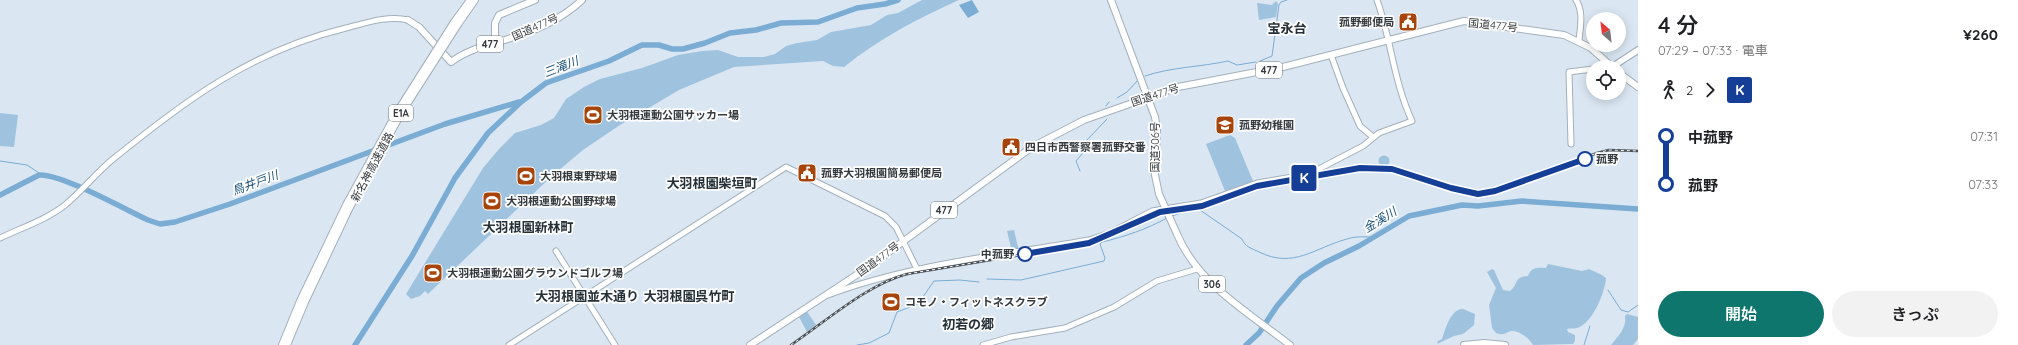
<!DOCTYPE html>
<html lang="ja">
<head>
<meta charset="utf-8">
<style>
  :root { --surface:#fff; --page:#f2f2f2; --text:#202124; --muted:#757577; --accent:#0f766e }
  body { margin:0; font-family:Quicksand,"Noto Sans JP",sans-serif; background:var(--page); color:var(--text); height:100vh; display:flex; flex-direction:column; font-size:15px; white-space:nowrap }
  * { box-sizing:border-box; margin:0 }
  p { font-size:13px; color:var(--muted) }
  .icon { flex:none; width:22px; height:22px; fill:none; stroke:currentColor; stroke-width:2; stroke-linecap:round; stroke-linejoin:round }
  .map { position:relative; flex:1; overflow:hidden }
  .sheet { display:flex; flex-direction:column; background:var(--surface); width:380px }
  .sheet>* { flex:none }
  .badge { padding:0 8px; border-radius:3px; font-size:14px; line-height:26px }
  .needle { width:26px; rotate:332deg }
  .controls { position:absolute; left:1586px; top:12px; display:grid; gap:8px }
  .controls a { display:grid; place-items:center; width:40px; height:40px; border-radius:50%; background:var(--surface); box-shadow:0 2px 10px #0003; font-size:20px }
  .map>.badge { position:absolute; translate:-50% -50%; box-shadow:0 0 0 2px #fff }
  .legs { display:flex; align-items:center; gap:6px; height:44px; padding:0 20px; font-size:13px }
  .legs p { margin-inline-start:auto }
  .overview { display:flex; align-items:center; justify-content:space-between; height:68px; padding:0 20px }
  h1 { font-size:22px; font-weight:600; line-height:30px }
  .cta { display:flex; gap:8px; margin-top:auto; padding:8px 20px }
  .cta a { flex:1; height:46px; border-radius:24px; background:var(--accent); color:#fff; font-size:16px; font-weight:600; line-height:46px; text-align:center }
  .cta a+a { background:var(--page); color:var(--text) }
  ul { padding:0 20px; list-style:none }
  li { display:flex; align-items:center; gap:14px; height:48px; font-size:15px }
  li i { display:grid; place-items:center; width:6px; height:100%; margin:0 5px; background:currentColor }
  li i::after { content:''; width:10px; height:10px; margin:-5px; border:3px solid; border-radius:50%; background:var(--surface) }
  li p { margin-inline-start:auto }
  li:first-child i { background:linear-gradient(#0000 50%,currentColor 0) }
  li:last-child i { background:linear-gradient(currentColor 50%,#0000 0) }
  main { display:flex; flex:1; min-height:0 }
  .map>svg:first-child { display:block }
  .green { fill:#9fc2df }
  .water { fill:#7aacd4 }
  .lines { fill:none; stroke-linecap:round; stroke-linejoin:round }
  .stream { stroke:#7aacd4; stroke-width:1 }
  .river { stroke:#7aacd4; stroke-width:5.5 }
  .secondary-casing { stroke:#a3b0bb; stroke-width:7 }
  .primary-casing { stroke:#a3b0bb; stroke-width:8 }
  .highway-casing { stroke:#a3b0bb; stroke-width:8 }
  .secondary { stroke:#fff; stroke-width:5 }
  .primary { stroke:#fff; stroke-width:5.5 }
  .highway { stroke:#fff; stroke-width:6 }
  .rail-casing { stroke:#494f54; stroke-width:2.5 }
  .rail { stroke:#fff; stroke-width:1; stroke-dasharray:3; stroke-linecap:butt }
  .highway-bridge-casing { stroke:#a3b0bb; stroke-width:8; stroke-linecap:butt }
  .highway-bridge { stroke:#fff; stroke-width:6 }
  .line-1-casing { stroke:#fff; stroke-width:9 }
  .line-1 { stroke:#153f97; stroke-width:6 }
  .stop-1-dot { fill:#fff; stroke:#153f97; stroke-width:2 }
  .labels { text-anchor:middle; stroke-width:3.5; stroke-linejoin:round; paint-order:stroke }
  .shield { fill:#fff; stroke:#727578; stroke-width:1 }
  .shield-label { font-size:10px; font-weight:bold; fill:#353a3e }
  .poi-label { font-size:11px; font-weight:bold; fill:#353a3e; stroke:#fff; text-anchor:start }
  .street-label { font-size:11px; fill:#353a3e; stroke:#fff }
  .stop-label { font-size:11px; font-weight:bold; fill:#353a3e; stroke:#fff; text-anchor:start }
  .water-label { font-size:12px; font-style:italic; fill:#185078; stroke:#fff }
  .quarter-label { font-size:13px; font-weight:bold; fill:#242f37; stroke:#fff }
</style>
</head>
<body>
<main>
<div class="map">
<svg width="1638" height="345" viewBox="0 0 1638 345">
  <rect width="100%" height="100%" fill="#dae7f3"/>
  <g class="green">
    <path d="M 922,0 L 959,0 C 918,18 879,39 844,67 L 833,66 L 823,61 L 734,67 L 679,90 L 620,125 L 583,150 L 552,176 L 428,294 L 425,291 L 420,296 L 411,299 L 406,294 L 483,168 L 499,149 L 515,133 L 541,125 L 554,118 L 566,99 L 584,87 L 600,79 L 642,68 L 678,55 L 702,51 L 718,50 L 738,57 L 764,57 L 775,54 L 786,46 L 797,43 L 817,40 L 831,32 L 871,25 L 887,15 L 898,13 Z"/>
    <polygon points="1276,1 1278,4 1276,17 1259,20 1257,3 1272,5"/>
    <polygon points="0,113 18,115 14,147 0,146"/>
    <polygon points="1230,135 1235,138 1253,181 1225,191 1206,144"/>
    <circle cx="1384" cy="161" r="5.5"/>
    <polygon points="1014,230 1019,251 1012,252 1007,231"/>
    <path d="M 1548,264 L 1582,271 L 1589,269 L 1602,275 L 1606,278 C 1605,293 1592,324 1577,328 C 1574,329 1570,328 1567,329 L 1568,332 L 1575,335 L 1575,341 L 1573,344 L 1533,345 C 1530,339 1519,330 1511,331 C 1505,333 1503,336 1496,333 L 1492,328 L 1489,305 L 1496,288 L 1487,272 L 1492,269 L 1494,270 L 1503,290 L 1510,291 C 1519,284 1513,277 1528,276 C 1532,266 1538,268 1546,268 Z"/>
    <path d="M 1463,309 L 1475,314 L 1474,325 L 1463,334 L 1454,336 L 1437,344 L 1438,341 L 1442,339 C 1445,330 1451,308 1463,309 Z"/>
    <polygon points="806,310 816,325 807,332 798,315"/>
    <path d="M 1627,314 L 1638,317 L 1638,339 L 1633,345 L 1611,345 C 1618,336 1627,328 1625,316 Z"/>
  </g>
  <polygon class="water" points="972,0 979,12 968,18 959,5"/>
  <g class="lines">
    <g class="stream">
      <polyline points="1260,61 1272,56 1279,5 1281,2 1287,0"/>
      <path d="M 1145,76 C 1171,67 1201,67 1228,61 L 1237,65 L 1256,62"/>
      <polyline points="1117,98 1127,92 1138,80"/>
      <polyline points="1106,106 1109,102"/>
      <polyline points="0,161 27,165 42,175"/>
      <polyline points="1080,171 1076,161 1082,154 1086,141 1107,119"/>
      <path d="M 1172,216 L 1190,210 L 1200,210 L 1242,239 C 1245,247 1251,248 1259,252 C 1294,269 1314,248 1347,239 C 1355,236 1364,237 1372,237"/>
      <path d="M 987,279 L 1021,280 L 1104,261 L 1105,258 L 1100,244 L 1102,242 C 1124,237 1147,229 1167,218"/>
      <polyline points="1608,290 1621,310 1628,312 1638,305"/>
      <polyline points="857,345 869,343 889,333 897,312 918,304 934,281 960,280 979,282"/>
      <polyline points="1584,345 1590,326"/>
    </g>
    <g class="river">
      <path d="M 0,195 L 39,175 C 60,173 126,210 148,220 L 160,224 L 175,222 L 230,204 L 445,124 L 519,102"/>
      <polyline points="355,345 412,256 455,178 488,133 521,102 546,83 609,61 642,45 659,45 672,49 683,49 705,43 730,33 756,30 781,23 818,22 857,8 885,4 898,0"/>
      <polyline points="1246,345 1259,333 1277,306 1301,278 1324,263 1359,246 1409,216 1462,205 1478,206 1522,201 1638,209"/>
    </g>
    <defs>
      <g id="secondary">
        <path d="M 1576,0 C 1584,12 1580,28 1579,41"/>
        <polyline points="1331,55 1343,88 1360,126 1373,137"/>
        <polyline points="1571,144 1569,72 1593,69"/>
        <path d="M 0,238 C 21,228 46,220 65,205 C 82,191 96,173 113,159 C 188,99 251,51 346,28 C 366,23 388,15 408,20"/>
        <polyline points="556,251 615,345"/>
        <path d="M 828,295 C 911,264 1002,255 1089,240 L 1110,233 L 1152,211 L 1201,203 L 1257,183 L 1304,175 L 1315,171 L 1363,146 L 1379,133 L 1412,121 C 1394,83 1391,39 1377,0"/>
        <polyline points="509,345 786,167 885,216 896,227 917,269"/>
        <polyline points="983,345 1011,337 1065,328 1114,307 1157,281 1197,269"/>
      </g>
      <polyline id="primary" points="1612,67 1638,50"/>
      <g id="highway">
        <polyline points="1111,0 1155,117 1157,130 1155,175"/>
        <path d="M 408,20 L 419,27 L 451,62 C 469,49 488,45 508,39 C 535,31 562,19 582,0"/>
        <polyline points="454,22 470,0"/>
        <polyline points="459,23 475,0"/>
        <polyline points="495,42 495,23 499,15 535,0"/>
        <polyline points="1619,73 1638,87"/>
        <path d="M 1177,234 C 1197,283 1249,313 1290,345"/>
        <polyline points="282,345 300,301 346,205"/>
        <polyline points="287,345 305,302 350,207"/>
        <polyline points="750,345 867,268 1032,147 1084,120 1178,87 1283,67 1464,21 1564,35 1591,48 1612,67"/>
        <polyline points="1464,345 1484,343 1505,345"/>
      </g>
    </defs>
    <use href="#secondary" class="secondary-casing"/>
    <use href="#primary" class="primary-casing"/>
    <use href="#highway" class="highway-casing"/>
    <use href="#secondary" class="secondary"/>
    <use href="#primary" class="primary"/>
    <use href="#highway" class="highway"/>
    <defs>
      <path id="rail" d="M 791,345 C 825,322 868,284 907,274 L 1081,245 L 1105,237 L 1160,212 L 1202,206 L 1262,185 L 1372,167 L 1392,169 L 1451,188 L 1478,193 L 1495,191 L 1510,186 L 1597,153 L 1609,150 L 1638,151"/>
    </defs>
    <use href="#rail" class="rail-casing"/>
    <use href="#rail" class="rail"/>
    <defs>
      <g id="highway-bridge">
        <polyline points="1155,175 1159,194 1177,234"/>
        <polyline points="346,205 397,112 454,22"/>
        <polyline points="350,207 402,112 459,23"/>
      </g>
    </defs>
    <use href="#highway-bridge" class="highway-bridge-casing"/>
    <use href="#highway-bridge" class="highway-bridge"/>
  </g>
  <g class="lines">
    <defs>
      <polyline id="line-1" points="1025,254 1089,243 1160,212 1202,206 1257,186 1360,168 1392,169 1451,188 1478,194 1495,191 1585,159"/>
    </defs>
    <use href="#line-1" class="line-1-casing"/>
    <use href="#line-1" class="line-1"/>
  </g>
  <defs>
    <symbol id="civic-square" viewBox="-11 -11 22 22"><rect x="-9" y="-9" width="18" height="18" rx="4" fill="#a7440a" stroke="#fff"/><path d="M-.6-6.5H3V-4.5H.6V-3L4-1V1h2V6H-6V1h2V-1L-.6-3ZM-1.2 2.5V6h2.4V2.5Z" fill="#fff"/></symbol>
    <symbol id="stadium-square" viewBox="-11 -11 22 22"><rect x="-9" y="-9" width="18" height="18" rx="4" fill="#a7440a" stroke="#fff"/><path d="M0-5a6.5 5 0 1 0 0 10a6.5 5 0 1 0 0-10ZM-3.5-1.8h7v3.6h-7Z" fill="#fff"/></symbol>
    <symbol id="school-square" viewBox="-11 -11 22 22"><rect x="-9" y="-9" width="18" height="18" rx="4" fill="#a7440a" stroke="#fff"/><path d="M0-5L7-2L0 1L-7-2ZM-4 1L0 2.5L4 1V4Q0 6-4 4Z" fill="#fff"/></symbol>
  </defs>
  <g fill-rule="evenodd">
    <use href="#civic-square" x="1397" y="11" width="22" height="22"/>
    <use href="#stadium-square" x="582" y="104" width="22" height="22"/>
    <use href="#school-square" x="1214" y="114" width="22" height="22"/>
    <use href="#civic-square" x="1000" y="136" width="22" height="22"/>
    <use href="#civic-square" x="796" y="162" width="22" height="22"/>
    <use href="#stadium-square" x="515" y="165" width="22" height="22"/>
    <use href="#stadium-square" x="481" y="190" width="22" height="22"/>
    <use href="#stadium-square" x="422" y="262" width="22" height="22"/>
    <use href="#stadium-square" x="880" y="291" width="22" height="22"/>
  </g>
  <g class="stop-1-dot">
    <circle cx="1585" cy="159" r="7"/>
    <circle cx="1025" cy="254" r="7"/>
  </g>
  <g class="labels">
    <g class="shield">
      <rect x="477" y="36" width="26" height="16" rx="3"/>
      <rect x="1256" y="62" width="26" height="16" rx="3"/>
      <rect x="389" y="105" width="24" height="16" rx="3"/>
      <rect x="931" y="202" width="26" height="16" rx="3"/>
      <rect x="1199" y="276" width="26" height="16" rx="3"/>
    </g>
    <g class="shield-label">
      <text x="490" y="48">477</text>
      <text x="1269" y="74">477</text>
      <text x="401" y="117">E1A</text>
      <text x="944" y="214">477</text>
      <text x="1212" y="288">306</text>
    </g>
    <g class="poi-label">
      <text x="1394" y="26" text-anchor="end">菰野郵便局</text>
      <text x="607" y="119">大羽根運動公園サッカー場</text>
      <text x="1239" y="129">菰野幼稚園</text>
      <text x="1025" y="151">四日市西警察署菰野交番</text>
      <text x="821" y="177">菰野大羽根園簡易郵便局</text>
      <text x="540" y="180">大羽根東野球場</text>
      <text x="506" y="205">大羽根運動公園野球場</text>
      <text x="447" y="277">大羽根運動公園グラウンドゴルフ場</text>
      <text x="905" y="306">コモノ・フィットネスクラブ</text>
    </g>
    <g class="street-label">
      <text transform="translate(1493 25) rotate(6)" y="4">国道477号</text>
      <text transform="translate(535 27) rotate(-24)" y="4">国道477号</text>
      <text transform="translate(1155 95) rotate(-18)" y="4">国道477号</text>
      <text transform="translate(1155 147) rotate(-90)" y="4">国道306号</text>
      <text transform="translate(372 167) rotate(-62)" y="4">新名神高速道路</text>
      <text transform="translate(878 259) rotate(-36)" y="4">国道477号</text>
    </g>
    <g class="stop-label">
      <text x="1596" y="163">菰野</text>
      <text x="1014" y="258" text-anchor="end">中菰野</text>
    </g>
    <g class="water-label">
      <text transform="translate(561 67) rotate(-21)" y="4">三滝川</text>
      <text transform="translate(255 183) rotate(-21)" y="4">鳥井戸川</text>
      <text transform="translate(1380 220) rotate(-32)" y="4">金溪川</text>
    </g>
    <g class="quarter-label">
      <text x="1287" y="33">宝永台</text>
      <text x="712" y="188">大羽根園柴垣町</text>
      <text x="528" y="232">大羽根園新林町</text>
      <text x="587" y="301">大羽根園並木通り</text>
      <text x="689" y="301">大羽根園呉竹町</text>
      <text x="968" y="329">初若の郷</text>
    </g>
  </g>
</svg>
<div class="controls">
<a><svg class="needle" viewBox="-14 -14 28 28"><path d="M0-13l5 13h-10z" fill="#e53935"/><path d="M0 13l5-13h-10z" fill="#757577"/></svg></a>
<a><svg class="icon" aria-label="locate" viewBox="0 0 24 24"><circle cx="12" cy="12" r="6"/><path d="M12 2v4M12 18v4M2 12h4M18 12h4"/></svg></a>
</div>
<b class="badge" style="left:1304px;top:178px;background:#153f97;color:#fff">K</b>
</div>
<section class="sheet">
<div class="overview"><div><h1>4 分</h1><p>07:29 – 07:33 · 電車</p></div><b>¥260</b></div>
<div class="legs"><svg class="icon" aria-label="walk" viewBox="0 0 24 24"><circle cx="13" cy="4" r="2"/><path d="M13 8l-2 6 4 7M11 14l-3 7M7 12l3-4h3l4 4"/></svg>2<svg class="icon" aria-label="forward" viewBox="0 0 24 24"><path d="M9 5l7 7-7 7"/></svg><b class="badge" style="background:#153f97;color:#fff">K</b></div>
<ul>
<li><i style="color:#153f97"></i><b>中菰野</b><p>07:31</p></li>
<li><i style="color:#153f97"></i><b>菰野</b><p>07:33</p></li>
</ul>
<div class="cta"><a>開始</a><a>きっぷ</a></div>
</section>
</main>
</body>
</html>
